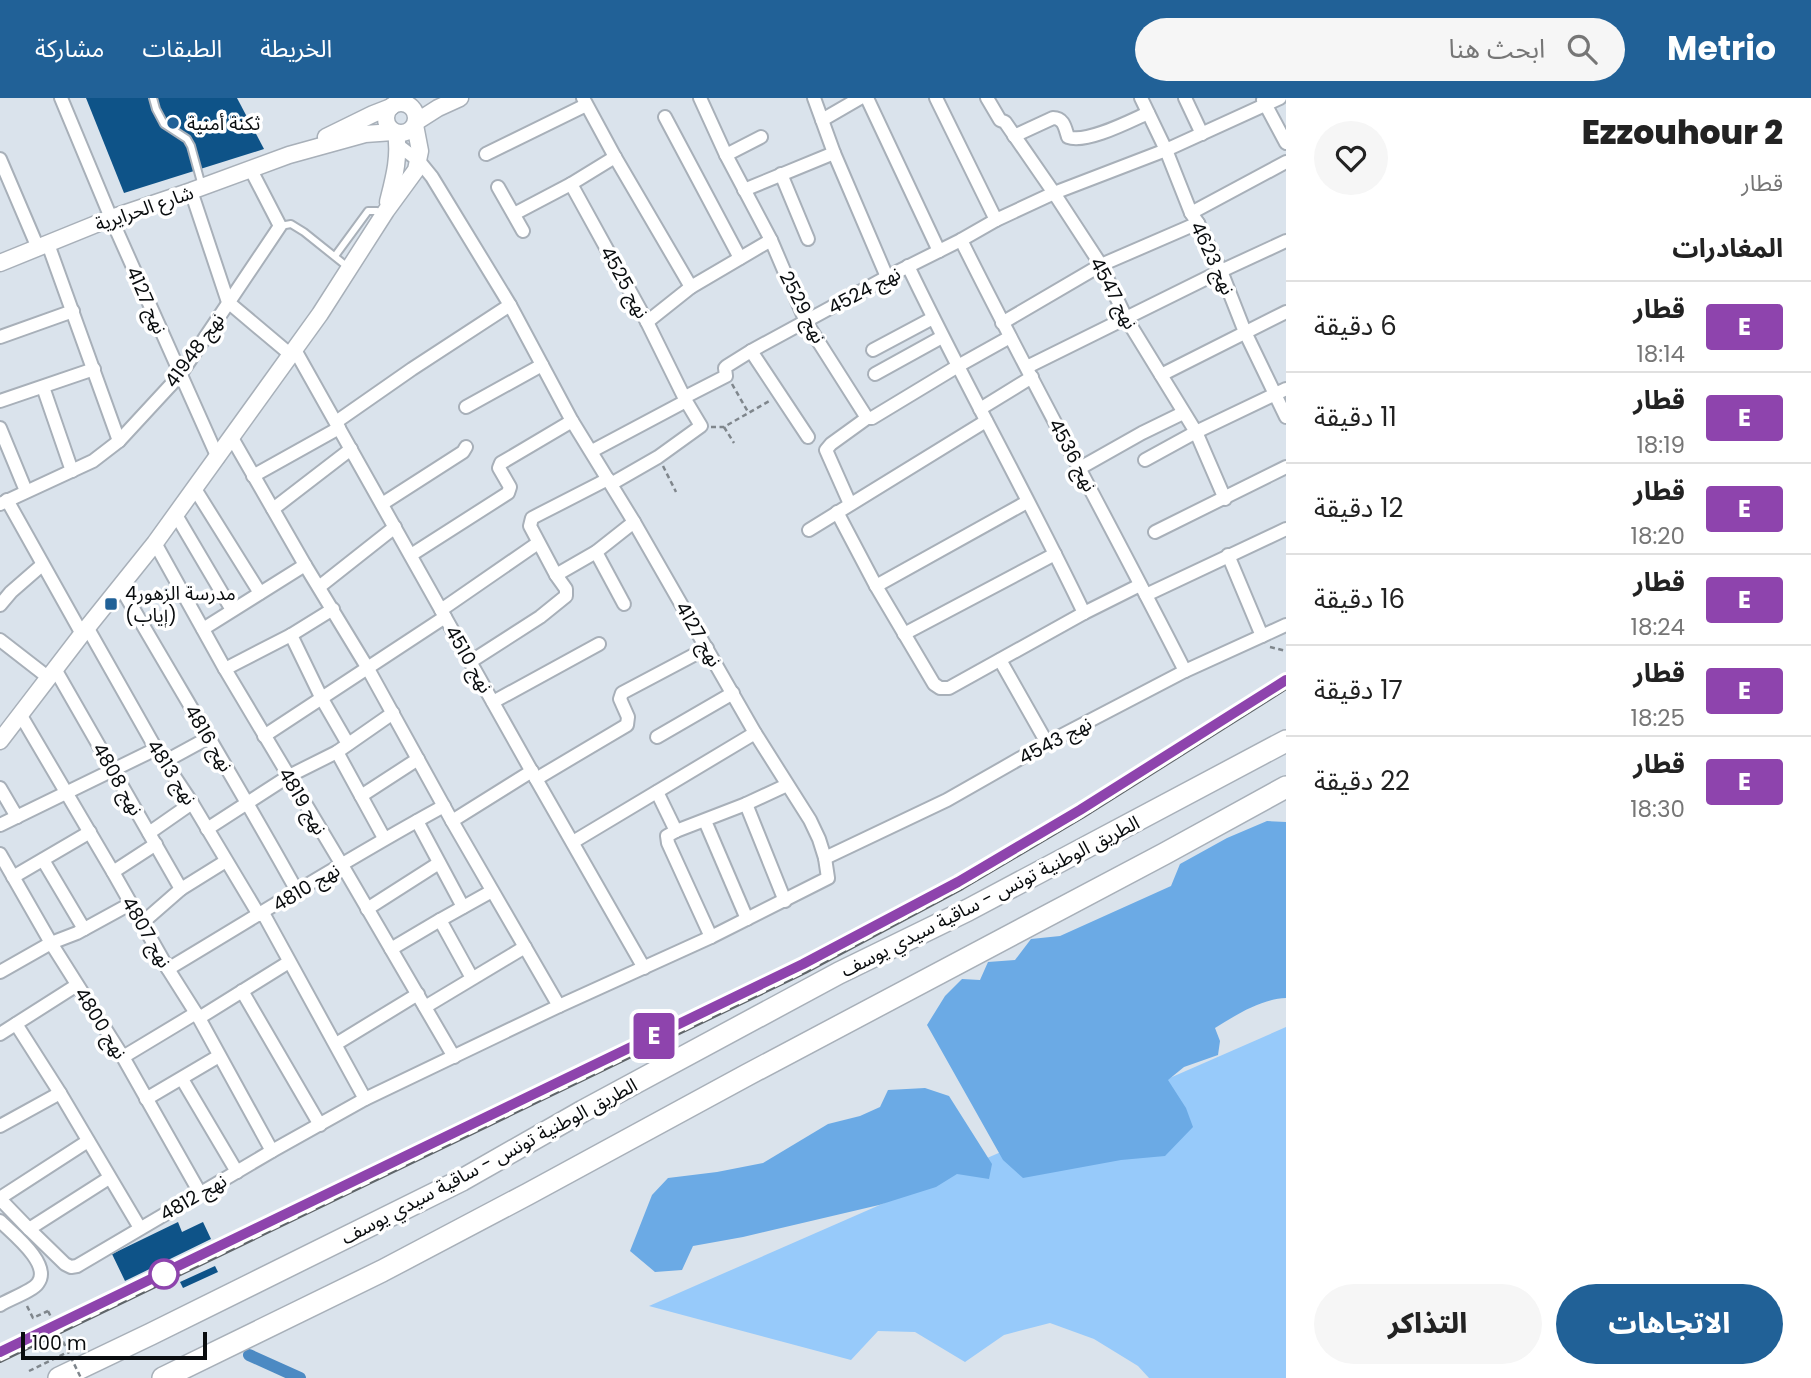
<!DOCTYPE html>
<html lang="ar">
<head>
<meta charset="utf-8">
<style>
  :root { --surface:#fff; --page:#f6f6f6; --text:#222; --muted:#767676; --line:#e0e0e0; --accent:#216197 }
  body { margin:0; font-family:Poppins,"Noto Sans Arabic",sans-serif; background:var(--page); color:var(--text); direction:rtl; height:100vh; display:flex; flex-direction:column; font-size:26px; white-space:nowrap }
  * { box-sizing:border-box; margin:0 }
  p { font-size:23px; color:var(--muted) }
  .icon { flex:none; width:38px; height:38px; fill:none; stroke:currentColor; stroke-width:2; stroke-linecap:round; stroke-linejoin:round }
  .map { position:relative; flex:1; overflow:hidden; direction:ltr }
  .drawer { display:flex; flex-direction:column; background:var(--surface); width:525px }
  .drawer>* { flex:none }
  .badge { padding:0 14px; border-radius:5px; font-size:24px; line-height:46px }
  .scale { position:absolute; left:21px; bottom:18px; width:186px; box-sizing:border-box; padding-left:7px; border:4px solid #090c0e; border-top:0; font-size:19px; line-height:24px; white-space:nowrap; color:#090c0e; -webkit-text-stroke:5px #fff; paint-order:stroke }
  .map>.badge { position:absolute; translate:-50% -50%; box-shadow:0 0 0 4px #fff }
  h2 { padding:0 28px; font-size:26px; line-height:63px }
  .round { display:grid; place-items:center; flex:none; width:74px; height:74px; border-radius:37px; background:var(--page) }
  .overview { display:flex; align-items:center; justify-content:space-between; height:119px; padding:0 28px }
  h1 { font-size:33px; font-weight:800; line-height:52px }
  .action { display:flex; gap:14px; margin-top:auto; padding:14px 28px }
  .action a { flex:1; height:80px; border-radius:42px; background:var(--accent); color:#fff; font-size:28px; font-weight:800; line-height:80px; text-align:center }
  .action a+a { background:var(--page); color:var(--text) }
  ul { padding:0; list-style:none }
  li { display:flex; align-items:center; gap:21px; height:91px; padding:0 28px; border-top:2px solid var(--line) }
  li div { flex:1 }
  li b { display:block; font-size:26px }
  li em { font-style:normal }
  li .badge { min-width:77px; font-weight:700; text-align:center }
  header { display:flex; align-items:center; gap:42px; box-sizing:border-box; height:98px; padding:0 35px; background:var(--accent); color:#fff }
  header strong { font-size:33px }
  nav { display:flex; gap:38px; margin-inline-start:auto; font-size:24px }
  .search { width:490px; height:63px; background:var(--page); display:flex; align-items:center; gap:18px; box-sizing:border-box; padding:0 24px; border-radius:38px; color:var(--muted); font-size:26px }
  main { display:flex; flex:1; min-height:0 }
  .map>svg:first-child { display:block }
  .green { fill:#97cafa }
  .forest { fill:#6baae5 }
  .lines { fill:none; stroke-linecap:round; stroke-linejoin:round }
  .canal { stroke:#4c8ac3; stroke-width:12 }
  .building { fill:#0e5388 }
  .lane-casing { stroke:#a8b0b9; stroke-width:10 }
  .street-casing { stroke:#a8b0b9; stroke-width:16 }
  .secondary-casing { stroke:#a8b0b9; stroke-width:19 }
  .highway-casing { stroke:#a8b0b9; stroke-width:24 }
  .path { stroke:#7f868c; stroke-width:2.5; stroke-dasharray:5 3.5; stroke-linecap:butt }
  .lane { stroke:#fff; stroke-width:6 }
  .street { stroke:#fff; stroke-width:12 }
  .secondary { stroke:#fff; stroke-width:16 }
  .highway { stroke:#fff; stroke-width:21 }
  .rail-casing { stroke:#5f6569; stroke-width:6 }
  .rail { stroke:#fff; stroke-width:3.5; stroke-dasharray:10; stroke-linecap:butt }
  .path-bridge { stroke:#7f868c; stroke-width:2.5; stroke-dasharray:5 3.5; stroke-linecap:butt }
  .line-casing { stroke:#fff; stroke-width:16 }
  .line { stroke:#8e44ad; stroke-width:10 }
  .poi-dot { fill:#216197; stroke:#fff; stroke-width:2.5 }
  .stop-dot { fill:#fff; stroke:#8e44ad; stroke-width:3.5 }
  .labels { text-anchor:middle; stroke-width:7; stroke-linejoin:round; paint-order:stroke }
  .poi-label { font-size:19px; fill:#090c0e; stroke:#fff; text-anchor:start }
  .street-label { font-size:19px; fill:#090c0e; stroke:#fff }
</style>
</head>
<body>
<header>
<strong>Metrio</strong>
<div class="search"><svg class="icon" aria-label="search" viewBox="0 0 24 24"><circle cx="10" cy="10" r="6"/><path d="M15 15l6 6"/></svg>ابحث هنا</div>
<nav><a>الخريطة</a><a>الطبقات</a><a>مشاركة</a></nav>
</header>
<main>
<section class="drawer">
<div class="overview"><div><h1>Ezzouhour 2</h1><p>قطار</p></div><a class="round"><svg class="icon" aria-label="heart" viewBox="0 0 24 24"><path d="M12 20l-8-8c-3-5 5-10 8-4 3-6 11-1 8 4z"/></svg></a></div>
<h2>المغادرات</h2>
<ul>
<li><span class="badge" style="background:#8e44ad;color:#fff">E</span><div><b>قطار</b><p>18:14</p></div><em>6 دقيقة</em></li>
<li><span class="badge" style="background:#8e44ad;color:#fff">E</span><div><b>قطار</b><p>18:19</p></div><em>11 دقيقة</em></li>
<li><span class="badge" style="background:#8e44ad;color:#fff">E</span><div><b>قطار</b><p>18:20</p></div><em>12 دقيقة</em></li>
<li><span class="badge" style="background:#8e44ad;color:#fff">E</span><div><b>قطار</b><p>18:24</p></div><em>16 دقيقة</em></li>
<li><span class="badge" style="background:#8e44ad;color:#fff">E</span><div><b>قطار</b><p>18:25</p></div><em>17 دقيقة</em></li>
<li><span class="badge" style="background:#8e44ad;color:#fff">E</span><div><b>قطار</b><p>18:30</p></div><em>22 دقيقة</em></li>
</ul>
<div class="action"><a>الاتجاهات</a><a>التذاكر</a></div>
</section>
<div class="map">
<svg width="1286" height="1280" viewBox="0 0 1286 1280">
  <rect width="100%" height="100%" fill="#dae3ec"/>
  <polygon class="green" points="1286,929 1286,1280 1149,1280 1138,1268 1094,1241 1050,1225 1004,1237 965,1264 915,1234 878,1233 851,1262 649,1208"/>
  <g class="forest">
    <path d="M 1267,723 L 1286,724 L 1286,900 C 1261,901 1236,917 1215,930 L 1220,943 L 1218,957 L 1184,969 L 1168,982 L 1186,1010 L 1193,1029 L 1165,1058 L 1121,1062 L 1023,1080 L 1003,1062 L 927,927 L 945,898 L 962,881 L 980,882 L 988,864 L 1015,862 L 1031,841 L 1060,838 L 1171,788 L 1180,766 L 1227,740 Z"/>
    <polygon points="925,990 949,998 992,1066 989,1081 957,1076 936,1089 879,1107 743,1139 693,1148 682,1172 655,1174 630,1153 652,1097 668,1080 717,1074 763,1065 828,1026 860,1018 880,1009 888,992"/>
  </g>
  <g class="lines">
    <polyline class="canal" points="249,1257 300,1280"/>
  </g>
  <g class="building">
    <polygon points="86,0 237,0 264,51 124,95"/>
    <polygon points="178,1124 182,1134 203,1124 211,1141 125,1183 112,1156"/>
    <polygon points="215,1168 218,1174 183,1190 180,1184"/>
  </g>
  <g class="lines">
    <defs>
      <g id="lane">
        <polyline points="153,0 156,11 164,26 187,41 191,48 202,88"/>
        <polyline points="280,128 291,126 304,134 349,170"/>
        <polyline points="335,158 368,113 377,113 382,117"/>
      </g>
      <g id="street">
        <polyline points="61,0 111,120 218,360"/>
        <polyline points="583,0 615,59 691,189"/>
        <polyline points="700,0 726,57 771,142 806,224 867,320 872,320 958,268 1010,239"/>
        <polyline points="814,0 834,55 887,179"/>
        <polyline points="867,0 939,153"/>
        <polyline points="936,0 996,122"/>
        <polyline points="987,0 1000,22 1005,24 1054,95 1101,167 1126,220 1196,334 1225,401"/>
        <polyline points="1141,0 1166,52 1191,115 1198,125 1221,173 1245,234 1286,319"/>
        <polyline points="1185,0 1202,36"/>
        <polyline points="1263,2 1286,45"/>
        <polyline points="665,19 740,160"/>
        <polyline points="822,22 860,0"/>
        <path d="M 1014,38 L 1053,20 C 1064,20 1065,30 1068,39 C 1086,46 1130,23 1148,15"/>
        <polyline points="486,56 586,7"/>
        <polyline points="726,57 761,39"/>
        <polyline points="0,61 38,150"/>
        <polyline points="781,76 808,141"/>
        <polyline points="498,89 523,133"/>
        <polyline points="744,92 834,55"/>
        <polyline points="191,93 228,204 291,257"/>
        <polyline points="1191,115 1286,64"/>
        <polyline points="514,116 571,86"/>
        <path d="M 961,142 C 1033,287 1112,429 1185,573"/>
        <polyline points="48,146 119,343"/>
        <path d="M 908,168 C 964,285 1028,398 1084,515"/>
        <polyline points="647,224 691,189 771,142"/>
        <polyline points="1002,225 1101,167 1198,125"/>
        <polyline points="0,239 73,213"/>
        <polyline points="295,252 536,681 644,870"/>
        <polyline points="873,252 933,220"/>
        <polyline points="751,253 808,339"/>
        <polyline points="1027,269 1221,173 1286,143"/>
        <polyline points="875,276 942,239"/>
        <polyline points="1161,277 1286,214"/>
        <polyline points="43,289 72,373"/>
        <polyline points="685,299 726,278 725,270 727,268 751,253 887,179 961,142 996,122 1054,95 1166,52 1280,0"/>
        <polyline points="0,303 94,271"/>
        <polyline points="466,309 542,267"/>
        <polyline points="980,311 1032,279"/>
        <polyline points="336,324 412,271 510,207"/>
        <polyline points="0,330 26,393"/>
        <polyline points="232,340 305,467 367,569 452,723 559,908"/>
        <polyline points="592,353 686,303"/>
        <polyline points="1145,362 1196,334 1286,291"/>
        <polyline points="1080,370 1142,335 1183,315"/>
        <polyline points="253,378 339,330"/>
        <polyline points="611,386 658,359 701,328 686,303 647,224 571,86 615,59"/>
        <polyline points="195,391 260,495"/>
        <polyline points="7,402 82,536"/>
        <polyline points="0,406 93,363 119,343 180,277 280,128 251,72"/>
        <polyline points="382,406 463,354 466,349"/>
        <polyline points="850,406 826,352 831,346 867,320"/>
        <polyline points="273,411 351,351"/>
        <polyline points="837,414 876,488 934,586 940,590 949,590 1084,515 1140,487"/>
        <polyline points="176,417 232,512"/>
        <polyline points="809,432 986,323"/>
        <polyline points="1155,434 1286,369"/>
        <polyline points="155,445 225,571 342,767 454,959"/>
        <polyline points="596,454 624,506"/>
        <polyline points="411,457 508,395 510,389 499,370 501,365 572,323"/>
        <polyline points="1228,457 1262,538"/>
        <polyline points="556,477 596,454 634,424"/>
        <path d="M 120,488 C 179,590 240,690 297,793"/>
        <polyline points="876,488 1027,404"/>
        <polyline points="319,489 395,429"/>
        <polyline points="1146,497 1286,431"/>
        <polyline points="0,507 11,494 42,467"/>
        <polyline points="441,512 538,445"/>
        <polyline points="87,529 156,651 192,705 259,817"/>
        <polyline points="203,531 305,467"/>
        <polyline points="904,536 1055,456"/>
        <polyline points="291,537 322,601 348,646"/>
        <polyline points="0,542 49,580"/>
        <polyline points="1000,562 1047,645"/>
        <polyline points="470,564 540,519 566,498 566,491 556,477 530,428 532,420 608,381"/>
        <polyline points="55,571 181,791"/>
        <polyline points="225,571 291,537 333,511"/>
        <polyline points="493,604 599,546"/>
        <polyline points="20,616 113,774 168,871 199,920 272,1053"/>
        <polyline points="264,638 445,519"/>
        <polyline points="657,639 733,595"/>
        <polyline points="337,654 384,740"/>
        <polyline points="164,664 208,640"/>
        <polyline points="536,681 627,627 628,619 620,601 622,595 707,550"/>
        <polyline points="0,690 17,719"/>
        <polyline points="657,694 676,733"/>
        <polyline points="361,698 418,661"/>
        <polyline points="746,706 785,803"/>
        <polyline points="417,723 463,809"/>
        <polyline points="452,723 532,673"/>
        <polyline points="705,723 747,821"/>
        <polyline points="0,727 156,651"/>
        <polyline points="207,731 289,678 337,654 393,615"/>
        <polyline points="149,735 192,705"/>
        <polyline points="573,744 755,635"/>
        <polyline points="0,756 51,845 123,959 200,1095"/>
        <polyline points="825,760 947,702 1047,645 1185,573 1286,527"/>
        <polyline points="43,762 84,831"/>
        <polyline points="113,774 156,746"/>
        <polyline points="13,779 90,734"/>
        <polyline points="367,811 439,765"/>
        <polyline points="263,815 365,1001"/>
        <polyline points="142,825 181,791 226,763"/>
        <polyline points="711,839 668,745 667,738 676,733 746,706 787,687"/>
        <polyline points="391,851 440,822"/>
        <path d="M 168,871 C 260,816 350,759 444,708"/>
        <polyline points="0,874 51,845 77,835 130,806"/>
        <polyline points="472,880 440,822 492,793"/>
        <polyline points="242,893 320,1027"/>
        <polyline points="425,909 525,849"/>
        <polyline points="199,920 289,864"/>
        <polyline points="16,926 60,995 140,1130"/>
        <polyline points="0,936 77,887"/>
        <polyline points="336,946 418,896"/>
        <polyline points="123,959 196,915"/>
        <polyline points="182,981 237,1074"/>
        <polyline points="146,1001 219,958"/>
        <polyline points="0,1028 60,995"/>
        <polyline points="0,1100 88,1043"/>
        <polyline points="0,1101 29,1131 109,1080"/>
        <path d="M 0,1123 C 12,1135 52,1166 38,1185 C 33,1193 9,1201 0,1207"/>
        <polyline points="29,1131 65,1166 71,1169 77,1168 272,1053 365,1001 559,908 711,839 828,780 825,760 819,741 810,722 755,635 634,424 572,323 510,207 432,79 419,63 398,47"/>
      </g>
      <g id="secondary">
        <circle cx="401" cy="20" r="15"/>
        <polyline points="416,24 438,10 460,0"/>
        <polyline points="326,39 373,16 391,9"/>
        <path d="M 388,104 C 394,80 400,59 396,35"/>
        <polyline points="0,165 111,120 191,93 289,57 365,36 393,34"/>
        <polyline points="0,643 82,536 155,445 320,216 386,113 416,72 420,53 415,27"/>
      </g>
      <g id="highway">
        <polyline points="59,1280 151,1236 462,1082 583,1013 839,875 968,812 1286,643"/>
        <polyline points="163,1280 382,1173 528,1096 747,977 1164,756 1286,689"/>
      </g>
    </defs>
    <use href="#lane" class="lane-casing"/>
    <use href="#street" class="street-casing"/>
    <use href="#secondary" class="secondary-casing"/>
    <use href="#highway" class="highway-casing"/>
    <g class="path">
      <polyline points="732,286 748,314"/>
      <polyline points="711,329 724,329 771,302"/>
      <polyline points="724,329 734,345"/>
      <polyline points="663,368 676,394"/>
      <polyline points="1270,549 1286,553"/>
      <polyline points="27,1208 33,1220 48,1213"/>
      <polyline points="29,1273 68,1254"/>
    </g>
    <use href="#lane" class="lane"/>
    <use href="#street" class="street"/>
    <use href="#secondary" class="secondary"/>
    <use href="#highway" class="highway"/>
    <defs>
      <polyline id="rail" points="0,1262 805,873 962,789 1082,718 1286,589"/>
    </defs>
    <use href="#rail" class="rail-casing"/>
    <use href="#rail" class="rail"/>
    <polyline class="path-bridge" points="48,1213 81,1280"/>
  </g>
  <g class="lines">
    <defs>
      <polyline id="line" points="0,1254 803,866 958,784 1080,712 1286,582"/>
    </defs>
    <use href="#line" class="line-casing"/>
    <use href="#line" class="line"/>
  </g>
  <g class="poi-dot">
    <circle cx="173" cy="25" r="7"/>
    <rect x="104" y="499" width="14" height="14" rx="3.5"/>
  </g>
  <circle class="stop-dot" cx="164" cy="1176" r="14"/>
  <g class="labels">
    <g class="poi-label">
      <text x="187" y="32">ثكنة أمنية</text>
      <text x="125" y="502">مدرسة الزهور4<tspan x="125" dy="22">(إياب)</tspan></text>
    </g>
    <g class="street-label">
      <text transform="translate(144 110) rotate(-19)" y="7">شارع الحرايرية</text>
      <text transform="translate(1213 160) rotate(65)" y="7">نهج 4623</text>
      <text transform="translate(625 184) rotate(61)" y="7">نهج 4525</text>
      <text transform="translate(864 192) rotate(-28)" y="7">نهج 4524</text>
      <text transform="translate(1114 195) rotate(62)" y="7">نهج 4547</text>
      <text transform="translate(147 202) rotate(66)" y="7">نهج 4127</text>
      <text transform="translate(803 209) rotate(63)" y="7">نهج 2529</text>
      <text transform="translate(194 252) rotate(-54)" y="7">نهج 41948</text>
      <text transform="translate(1073 357) rotate(62)" y="7">نهج 4536</text>
      <text transform="translate(699 536) rotate(60)" y="7">نهج 4127</text>
      <text transform="translate(469 561) rotate(60)" y="7">نهج 4510</text>
      <text transform="translate(209 640) rotate(59)" y="7">نهج 4816</text>
      <text transform="translate(1055 642) rotate(-28)" y="7">نهج 4543</text>
      <text transform="translate(172 674) rotate(57)" y="7">نهج 4813</text>
      <text transform="translate(118 681) rotate(60)" y="7">نهج 4808</text>
      <text transform="translate(303 703) rotate(59)" y="7">نهج 4819</text>
      <text transform="translate(306 789) rotate(-31)" y="7">نهج 4810</text>
      <text transform="translate(990 798) rotate(-27)" y="7">الطريق الوطنية تونس - ساقية سيدي يوسف</text>
      <text transform="translate(147 834) rotate(60)" y="7">نهج 4807</text>
      <text transform="translate(101 925) rotate(58)" y="7">نهج 4800</text>
      <text transform="translate(489 1063) rotate(-28)" y="7">الطريق الوطنية تونس - ساقية سيدي يوسف</text>
      <text transform="translate(193 1099) rotate(-30)" y="7">نهج 4812</text>
    </g>
  </g>
</svg>
<div class="scale">100 m</div>
<b class="badge" style="left:654px;top:938px;background:#8e44ad;color:#fff">E</b>
</div>
</main>
</body>
</html>
